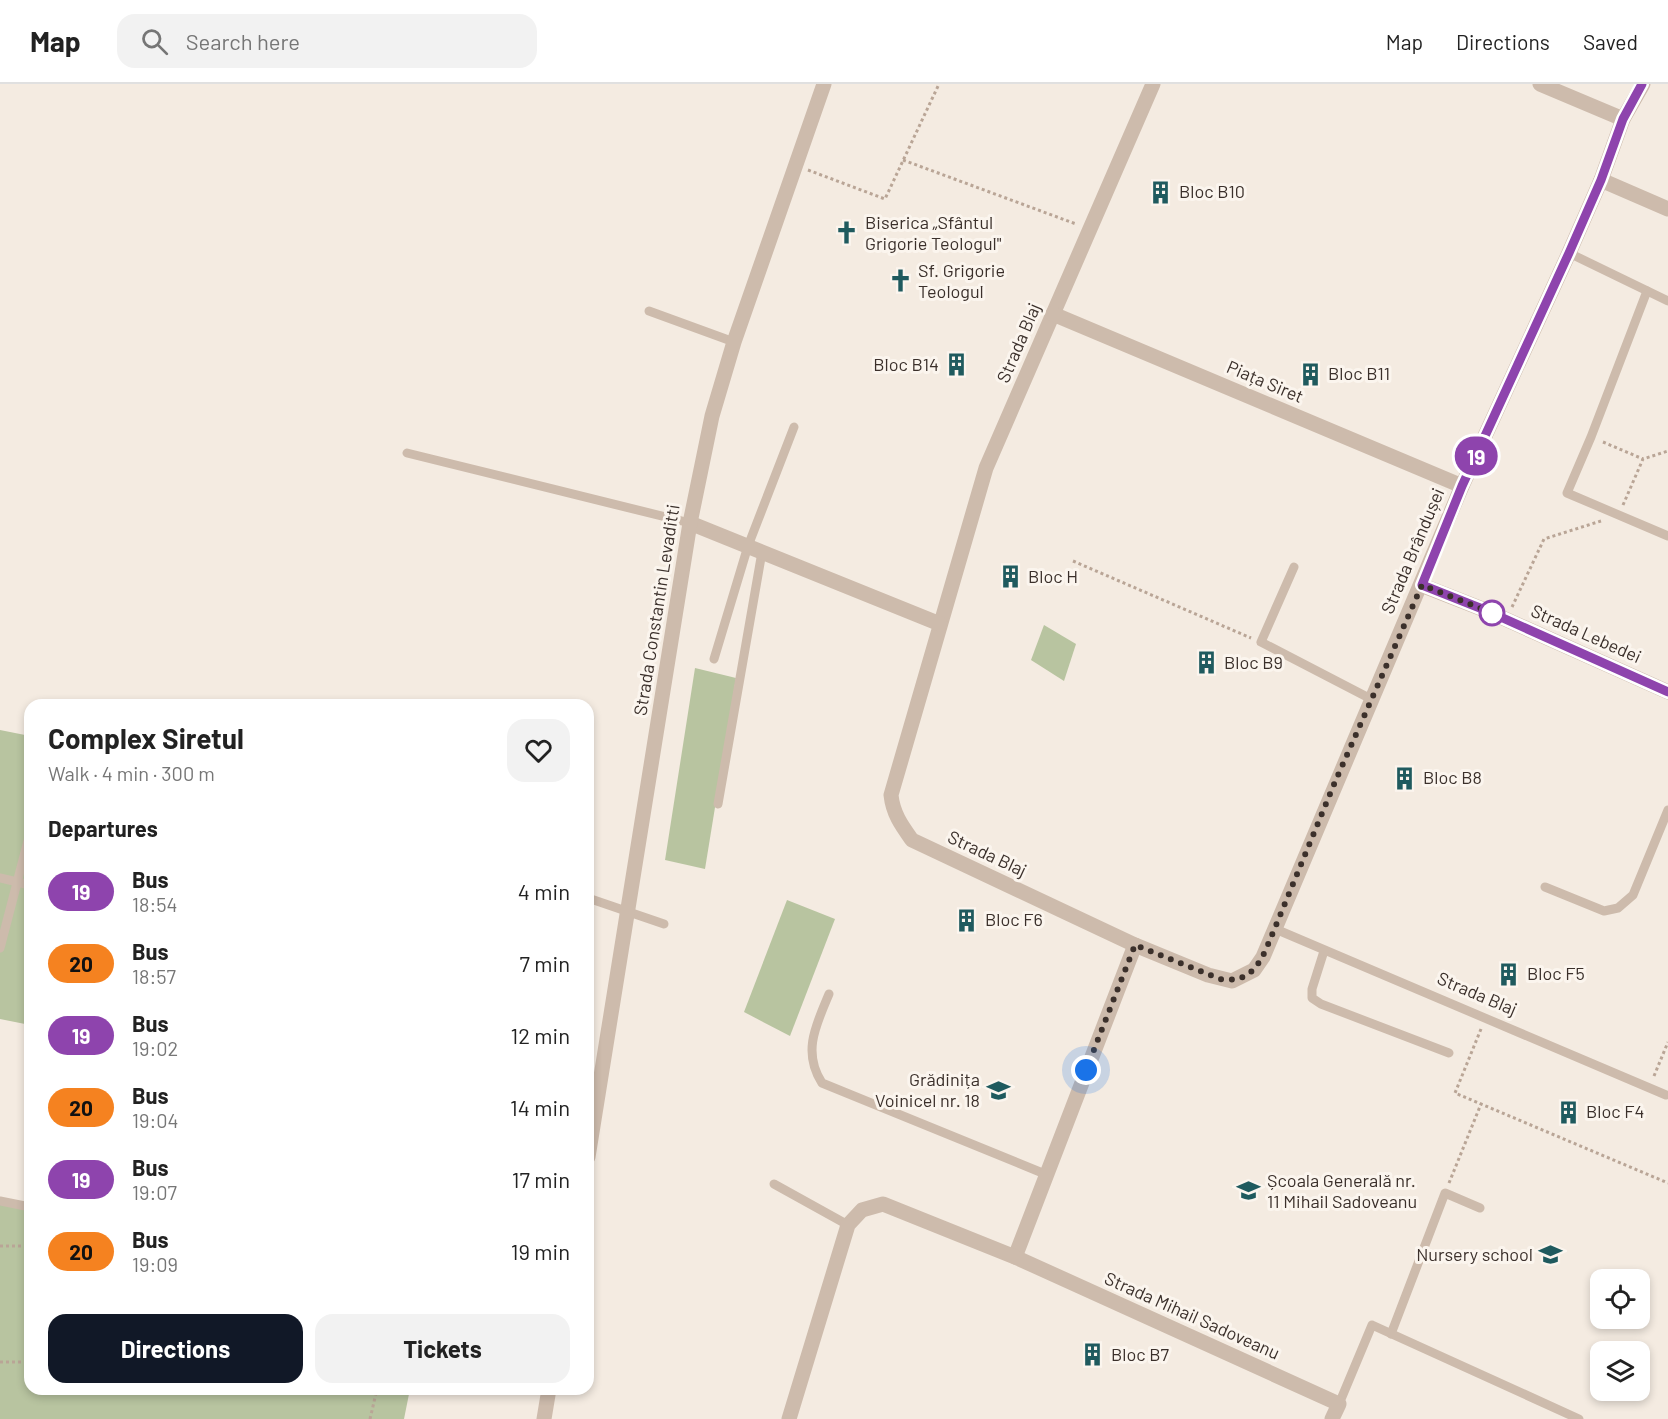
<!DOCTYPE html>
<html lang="en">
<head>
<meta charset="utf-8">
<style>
  :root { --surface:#fff; --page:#f2f2f2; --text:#222; --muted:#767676; --line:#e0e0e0; --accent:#111827 }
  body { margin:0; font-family:Barlow,sans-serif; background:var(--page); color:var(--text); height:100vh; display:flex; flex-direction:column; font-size:22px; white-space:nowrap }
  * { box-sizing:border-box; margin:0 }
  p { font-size:20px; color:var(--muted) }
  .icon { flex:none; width:33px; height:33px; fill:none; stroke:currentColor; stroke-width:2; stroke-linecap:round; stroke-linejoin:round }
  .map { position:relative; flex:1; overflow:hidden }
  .details { position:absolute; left:24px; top:615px; width:570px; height:696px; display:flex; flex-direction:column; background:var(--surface); border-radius:18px; box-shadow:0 3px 9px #0003 }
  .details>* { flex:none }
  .badge { padding:0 12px; border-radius:20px; font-size:21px; line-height:39px }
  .fabs { position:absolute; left:1590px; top:1185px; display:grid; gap:12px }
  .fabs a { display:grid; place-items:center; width:60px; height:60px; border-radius:12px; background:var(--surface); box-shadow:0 3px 9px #0003; font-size:30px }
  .you { position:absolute; width:30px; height:30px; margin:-15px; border:4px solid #fff; border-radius:50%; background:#1a73e8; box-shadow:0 0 0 9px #1a73e833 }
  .map>.badge { position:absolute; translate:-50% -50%; box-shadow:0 0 0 3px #fff }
  h2 { padding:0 24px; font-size:22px; line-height:54px }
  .round { display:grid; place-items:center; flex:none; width:63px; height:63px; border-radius:18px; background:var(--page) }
  .overview { display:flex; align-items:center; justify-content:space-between; height:102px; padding:0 24px }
  h1 { font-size:28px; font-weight:700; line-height:45px }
  .cta { display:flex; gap:12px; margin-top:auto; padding:12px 24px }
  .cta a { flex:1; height:69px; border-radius:18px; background:var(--accent); color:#fff; font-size:24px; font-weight:700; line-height:69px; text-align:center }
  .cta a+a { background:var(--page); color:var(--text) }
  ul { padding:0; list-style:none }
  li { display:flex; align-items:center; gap:18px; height:72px; padding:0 24px }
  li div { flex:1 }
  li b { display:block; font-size:22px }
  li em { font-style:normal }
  li .badge { min-width:66px; font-weight:700; text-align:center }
  header { display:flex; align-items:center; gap:36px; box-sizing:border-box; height:84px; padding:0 30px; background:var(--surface); border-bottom:2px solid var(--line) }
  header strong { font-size:28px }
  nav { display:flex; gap:33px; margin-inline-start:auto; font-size:21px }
  .search { width:420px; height:54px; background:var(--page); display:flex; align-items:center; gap:15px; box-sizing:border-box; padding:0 21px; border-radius:18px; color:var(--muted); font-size:22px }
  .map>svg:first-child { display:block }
  .green { fill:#b8c4a0 }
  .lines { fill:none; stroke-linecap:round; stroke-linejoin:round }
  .path { stroke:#b9a596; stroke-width:3; stroke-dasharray:3 3; stroke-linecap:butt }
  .service { stroke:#cdbbac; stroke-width:9 }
  .minor { stroke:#cdbbac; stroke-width:15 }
  .tertiary { stroke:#cdbbac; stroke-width:15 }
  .line-casing { stroke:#fff; stroke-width:14 }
  .line { stroke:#8e44ad; stroke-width:9 }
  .walk { stroke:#3b302b; stroke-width:6; stroke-dasharray:0 10.8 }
  .stop-dot { fill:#fff; stroke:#8e44ad; stroke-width:3 }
  .labels { text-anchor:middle; stroke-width:6; stroke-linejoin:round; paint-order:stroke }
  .poi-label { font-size:18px; fill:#3b302b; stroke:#fbf5ee; text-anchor:start }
  .street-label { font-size:18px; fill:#3b302b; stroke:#fbf5ee }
</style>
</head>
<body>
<header>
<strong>Map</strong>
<div class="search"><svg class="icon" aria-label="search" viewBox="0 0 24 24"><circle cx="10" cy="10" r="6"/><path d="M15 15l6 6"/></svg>Search here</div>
<nav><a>Map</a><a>Directions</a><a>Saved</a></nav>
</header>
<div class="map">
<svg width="1668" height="1335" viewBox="0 0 1668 1335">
  <rect width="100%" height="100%" fill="#f4ebe1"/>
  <g class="green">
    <polygon points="1044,541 1076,560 1064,597 1031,576"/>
    <polygon points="695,584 736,594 705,785 665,776"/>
    <polygon points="0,646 30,652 30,941 0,935"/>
    <polygon points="787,816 835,835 790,952 744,928"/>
    <polygon points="0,1115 30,1121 30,1305 410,1305 404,1335 0,1335"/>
  </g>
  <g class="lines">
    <g class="path">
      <polyline points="903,76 1076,140"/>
      <polyline points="808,86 885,115 939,0"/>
      <polyline points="1603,358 1643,375"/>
      <polyline points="1623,421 1643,375 1668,367"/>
      <polyline points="1073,477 1251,554"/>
      <polyline points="1512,523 1544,455 1601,437"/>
      <polyline points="1481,945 1455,1009 1668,1099"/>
      <polyline points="1654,992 1668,958"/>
      <polyline points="1449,1099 1481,1020"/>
      <polyline points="0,1162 30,1162"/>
      <polyline points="0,1278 30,1278"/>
      <polyline points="370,1335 377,1305"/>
    </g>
    <g class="service">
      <polyline points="1569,169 1668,217"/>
      <polyline points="1647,207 1591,353 1567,409 1668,452"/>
      <polyline points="649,227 734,258"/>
      <polyline points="407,369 690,439"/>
      <polyline points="1294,483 1261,558 1371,615"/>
      <polyline points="714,575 748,462 794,343"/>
      <polyline points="718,720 762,468"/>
      <polyline points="0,794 30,801"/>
      <polyline points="1545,803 1604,827 1618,824 1633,811 1668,726"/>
      <polyline points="588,814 664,840"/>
      <polyline points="1273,844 1666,1011"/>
      <polyline points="0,864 30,749"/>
      <polyline points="1324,867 1312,905 1312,914 1321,920 1449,969"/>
      <path d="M 829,910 C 816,941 802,968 822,999 L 1045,1090"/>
      <polyline points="774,1100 848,1141"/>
      <polyline points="0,1117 30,1123"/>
      <polyline points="1391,1250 1445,1109 1480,1124"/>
      <polyline points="1339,1320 1372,1241 1579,1335"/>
    </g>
    <g class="minor">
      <path d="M 1153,0 L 986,384 L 891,711 C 893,730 902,742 912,756 L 1135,861 L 1208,891 L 1232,897 L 1254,886 L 1263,873 L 1462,402 L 1569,169 L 1601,96 L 1623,35 L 1643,0"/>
      <polyline points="1540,0 1623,35"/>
      <polyline points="1601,96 1668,125"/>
      <polyline points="1053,230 1462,402"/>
      <polyline points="690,439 940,540"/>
      <polyline points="588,1073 690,439 712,332 734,258 824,0"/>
      <polyline points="1015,1173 1135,861"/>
      <polyline points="544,1335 549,1305"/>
      <polyline points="789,1335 848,1141 862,1126 883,1120 1015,1173 1339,1320 1332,1335"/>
    </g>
    <polyline class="tertiary" points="1421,501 1485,526 1668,608"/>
  </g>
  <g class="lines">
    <defs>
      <polyline id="line" points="1642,0 1623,35 1601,96 1569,169 1462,402 1422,501 1485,526 1668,608"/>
    </defs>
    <use href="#line" class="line-casing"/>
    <use href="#line" class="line"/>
    <path class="walk" d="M 1086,986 L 1135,861 L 1220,895 C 1246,899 1257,886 1267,863 L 1335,698 L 1422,501 L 1492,529"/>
  </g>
  <defs>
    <symbol id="building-bare" viewBox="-9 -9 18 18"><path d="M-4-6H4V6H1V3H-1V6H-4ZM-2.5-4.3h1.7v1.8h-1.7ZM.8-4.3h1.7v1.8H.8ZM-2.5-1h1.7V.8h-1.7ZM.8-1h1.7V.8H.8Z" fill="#1f5a5e" stroke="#fbf5ee" stroke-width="2.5" paint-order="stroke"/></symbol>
    <symbol id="church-bare" viewBox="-9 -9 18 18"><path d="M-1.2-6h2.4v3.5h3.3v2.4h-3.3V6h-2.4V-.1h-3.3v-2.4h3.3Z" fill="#1f5a5e" stroke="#fbf5ee" stroke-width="2.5" paint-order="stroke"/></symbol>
    <symbol id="school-bare" viewBox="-9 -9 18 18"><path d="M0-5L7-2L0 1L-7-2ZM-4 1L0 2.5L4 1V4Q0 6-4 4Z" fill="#1f5a5e" stroke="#fbf5ee" stroke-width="2.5" paint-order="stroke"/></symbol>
  </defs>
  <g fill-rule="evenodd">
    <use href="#building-bare" x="1144" y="92" width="33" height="33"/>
    <use href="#church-bare" x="830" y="132" width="33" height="33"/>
    <use href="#church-bare" x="884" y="180" width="33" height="33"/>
    <use href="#building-bare" x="940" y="264" width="33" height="33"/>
    <use href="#building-bare" x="1294" y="274" width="33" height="33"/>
    <use href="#building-bare" x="994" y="476" width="33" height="33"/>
    <use href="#building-bare" x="1190" y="562" width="33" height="33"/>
    <use href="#building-bare" x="1388" y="678" width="33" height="33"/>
    <use href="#building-bare" x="950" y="820" width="33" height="33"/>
    <use href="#building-bare" x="1492" y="874" width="33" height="33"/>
    <use href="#school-bare" x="982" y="990" width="33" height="33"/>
    <use href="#building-bare" x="1552" y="1012" width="33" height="33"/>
    <use href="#school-bare" x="1232" y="1090" width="33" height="33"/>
    <use href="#school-bare" x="1534" y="1154" width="33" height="33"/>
    <use href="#building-bare" x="1076" y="1254" width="33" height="33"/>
  </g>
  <circle class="stop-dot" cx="1492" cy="529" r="12"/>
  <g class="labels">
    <g class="poi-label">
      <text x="1179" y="114">Bloc B10</text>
      <text x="865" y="145">Biserica „Sfântul<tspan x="865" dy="21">Grigorie Teologul"</tspan></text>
      <text x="918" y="193">Sf. Grigorie<tspan x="918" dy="21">Teologul</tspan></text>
      <text x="939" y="287" text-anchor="end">Bloc B14</text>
      <text x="1328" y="296">Bloc B11</text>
      <text x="1028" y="499">Bloc H</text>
      <text x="1224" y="585">Bloc B9</text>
      <text x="1423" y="700">Bloc B8</text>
      <text x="985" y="842">Bloc F6</text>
      <text x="1527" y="896">Bloc F5</text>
      <text x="980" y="1002" text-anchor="end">Grădinița<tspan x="980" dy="21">Voinicel nr. 18</tspan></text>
      <text x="1586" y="1034">Bloc F4</text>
      <text x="1267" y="1103">Școala Generală nr.<tspan x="1267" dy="21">11 Mihail Sadoveanu</tspan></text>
      <text x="1533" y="1177" text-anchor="end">Nursery school</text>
      <text x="1111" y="1277">Bloc B7</text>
    </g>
    <g class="street-label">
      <text transform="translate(1019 259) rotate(-67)" y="6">Strada Blaj</text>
      <text transform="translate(1265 298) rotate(23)" y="6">Piața Siret</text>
      <text transform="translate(1413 467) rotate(-67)" y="6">Strada Brândușei</text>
      <text transform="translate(657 526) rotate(-81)" y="6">Strada Constantin Levaditti</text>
      <text transform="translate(1586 550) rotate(24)" y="6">Strada Lebedei</text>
      <text transform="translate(987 770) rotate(25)" y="6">Strada Blaj</text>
      <text transform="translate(1477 910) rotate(23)" y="6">Strada Blaj</text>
      <text transform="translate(1192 1232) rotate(24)" y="6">Strada Mihail Sadoveanu</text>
    </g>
  </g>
</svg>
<div class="fabs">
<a><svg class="icon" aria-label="locate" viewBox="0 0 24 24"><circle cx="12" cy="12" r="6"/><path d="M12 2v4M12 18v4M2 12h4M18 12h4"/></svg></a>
<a><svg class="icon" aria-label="layers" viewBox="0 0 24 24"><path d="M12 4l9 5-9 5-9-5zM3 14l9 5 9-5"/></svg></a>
</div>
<div class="you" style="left:1086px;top:986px"></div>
<b class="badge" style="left:1476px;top:372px;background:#8e44ad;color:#fff">19</b>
<section class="details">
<div class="overview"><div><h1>Complex Siretul</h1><p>Walk · 4 min · 300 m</p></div><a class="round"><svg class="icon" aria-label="heart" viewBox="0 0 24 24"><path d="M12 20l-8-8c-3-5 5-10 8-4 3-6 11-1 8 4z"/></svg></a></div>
<h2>Departures</h2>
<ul>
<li><span class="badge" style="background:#8e44ad;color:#fff">19</span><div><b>Bus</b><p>18:54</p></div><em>4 min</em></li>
<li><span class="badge" style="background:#f58220;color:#111">20</span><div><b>Bus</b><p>18:57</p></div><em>7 min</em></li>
<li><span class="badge" style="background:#8e44ad;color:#fff">19</span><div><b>Bus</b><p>19:02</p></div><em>12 min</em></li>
<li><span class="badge" style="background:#f58220;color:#111">20</span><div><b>Bus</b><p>19:04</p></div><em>14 min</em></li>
<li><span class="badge" style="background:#8e44ad;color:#fff">19</span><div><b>Bus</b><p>19:07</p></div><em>17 min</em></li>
<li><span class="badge" style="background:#f58220;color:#111">20</span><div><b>Bus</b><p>19:09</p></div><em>19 min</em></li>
</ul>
<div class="cta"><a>Directions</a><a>Tickets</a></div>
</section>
</div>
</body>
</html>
